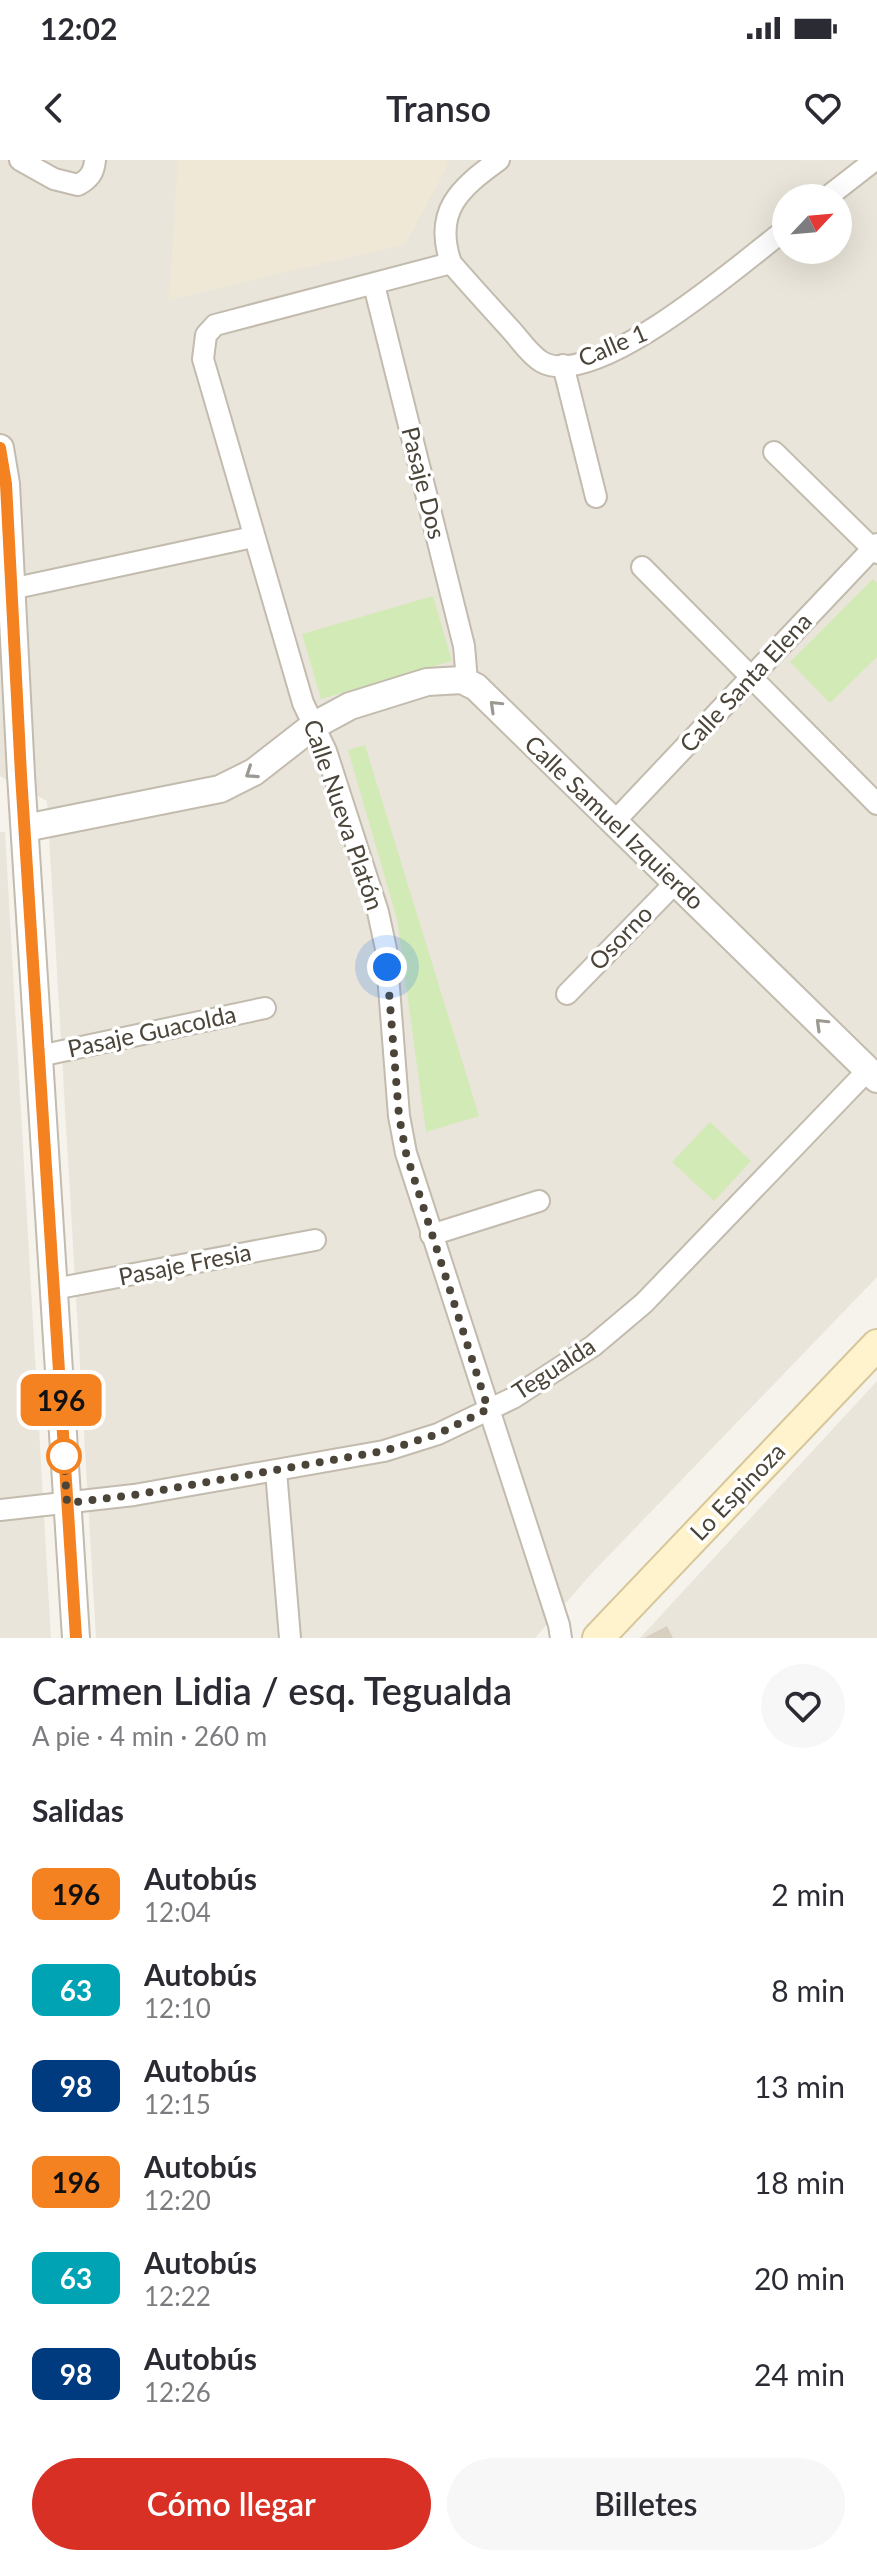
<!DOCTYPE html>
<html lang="es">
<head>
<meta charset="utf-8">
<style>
  :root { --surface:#fff; --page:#f7f7f7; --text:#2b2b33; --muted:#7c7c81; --accent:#d93025 }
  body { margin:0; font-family:Lato,sans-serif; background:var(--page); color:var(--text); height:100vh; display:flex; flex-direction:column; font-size:30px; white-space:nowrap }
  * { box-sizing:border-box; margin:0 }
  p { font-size:26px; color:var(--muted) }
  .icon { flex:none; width:44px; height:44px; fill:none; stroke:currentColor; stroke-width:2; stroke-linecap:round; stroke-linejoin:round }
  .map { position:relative; height:1478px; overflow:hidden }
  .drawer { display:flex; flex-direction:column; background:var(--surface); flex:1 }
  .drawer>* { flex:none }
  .badge { padding:0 16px; border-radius:12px; font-size:28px; line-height:52px }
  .needle { width:52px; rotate:64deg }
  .controls { position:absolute; left:772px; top:24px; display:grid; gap:16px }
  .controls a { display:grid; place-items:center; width:80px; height:80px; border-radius:50%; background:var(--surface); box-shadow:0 8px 32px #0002; font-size:40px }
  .you { position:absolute; width:40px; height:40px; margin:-20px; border:6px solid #fff; border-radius:50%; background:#1a73e8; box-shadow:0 0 0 12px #1a73e833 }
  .map>.badge { position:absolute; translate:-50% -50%; box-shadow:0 0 0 4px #fff }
  h2 { padding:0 32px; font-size:30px; line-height:72px }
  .round { display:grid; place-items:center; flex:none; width:84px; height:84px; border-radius:42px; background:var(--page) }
  .summary { display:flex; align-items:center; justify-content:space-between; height:136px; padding:0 32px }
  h1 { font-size:38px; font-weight:600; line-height:60px }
  .cta { display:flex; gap:16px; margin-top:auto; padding:16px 32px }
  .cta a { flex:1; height:92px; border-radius:48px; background:var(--accent); color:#fff; font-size:32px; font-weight:600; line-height:92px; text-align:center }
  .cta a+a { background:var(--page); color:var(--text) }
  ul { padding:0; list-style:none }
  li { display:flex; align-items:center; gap:24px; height:96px; padding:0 32px }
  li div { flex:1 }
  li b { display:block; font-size:30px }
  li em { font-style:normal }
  li .badge { min-width:88px; font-weight:700; text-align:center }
  .status { display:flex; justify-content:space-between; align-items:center; height:56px; padding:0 40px; background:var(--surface); direction:ltr }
  .status svg { height:22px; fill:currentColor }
  header { display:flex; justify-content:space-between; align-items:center; height:104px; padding:0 32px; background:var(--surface); font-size:36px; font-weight:600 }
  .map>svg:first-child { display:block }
  .residential { fill:#eae5da; fill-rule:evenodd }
  .education { fill:#efe8d6 }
  .green { fill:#d2eab5 }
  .building { fill:#d8cfc1 }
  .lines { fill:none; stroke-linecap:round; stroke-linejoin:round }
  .minor-casing { stroke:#c2bbae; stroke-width:24 }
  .tertiary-casing { stroke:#c2bbae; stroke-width:30 }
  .secondary-casing { stroke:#d6c79b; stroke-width:34 }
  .minor { stroke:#fff; stroke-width:20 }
  .tertiary { stroke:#fff; stroke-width:26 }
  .secondary { stroke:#fff3cd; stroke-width:30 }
  .oneway { stroke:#9c9892 }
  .line-casing { stroke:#fff; stroke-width:18 }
  .line { stroke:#f58220; stroke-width:12 }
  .walk { stroke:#4b4439; stroke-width:8; stroke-dasharray:0 14.4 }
  .stop-dot { fill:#fff; stroke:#f58220; stroke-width:4 }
  .labels { text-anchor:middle; stroke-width:7; stroke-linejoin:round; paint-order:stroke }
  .street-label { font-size:24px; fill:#4b4439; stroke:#fff }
</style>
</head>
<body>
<div class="status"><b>12:02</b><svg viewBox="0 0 49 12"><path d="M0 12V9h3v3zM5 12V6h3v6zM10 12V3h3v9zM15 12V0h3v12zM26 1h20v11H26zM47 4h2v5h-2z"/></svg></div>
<header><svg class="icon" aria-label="back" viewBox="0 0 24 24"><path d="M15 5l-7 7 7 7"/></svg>Transo<svg class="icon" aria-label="heart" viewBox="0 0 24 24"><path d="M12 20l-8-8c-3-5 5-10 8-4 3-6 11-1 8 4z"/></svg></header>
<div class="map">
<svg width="877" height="1478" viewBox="0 0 877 1478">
  <rect width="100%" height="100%" fill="#f6f3ec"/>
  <g class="residential">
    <path d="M 0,0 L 877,0 L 877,1117 L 592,1413 L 535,1478 L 96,1478 L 47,641 L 0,616 ZM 786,38 L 838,38 L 838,90 L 786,90 Z"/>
    <polygon points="0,672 5,672 51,1478 0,1478"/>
    <polygon points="877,1221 877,1478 640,1478"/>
  </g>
  <polygon class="education" points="178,0 445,0 448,5 405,84 169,140"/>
  <g class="green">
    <polygon points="873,419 877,423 877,497 830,543 790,502"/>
    <polygon points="433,436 452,501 321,539 302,474"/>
    <polygon points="365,585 479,956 426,972 397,759 348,590"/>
    <polygon points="710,962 751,1001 714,1041 672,1002"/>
  </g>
  <polygon class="building" points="667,1466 673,1478 644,1478"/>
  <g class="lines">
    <defs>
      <g id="minor">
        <path d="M 20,0 L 54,19 L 78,25 C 89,19 94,13 95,0"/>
        <path d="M 499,0 C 460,28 433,51 451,103 C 471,126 492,149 512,171 C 521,181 530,195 542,202 C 595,232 744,101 786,69"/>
        <polyline points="826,38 875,0"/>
        <polyline points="451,103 215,165 206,175 203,199 303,543 326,591 378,752 386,789 399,956 406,993 559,1465 561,1478"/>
        <polyline points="374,125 464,486 467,521"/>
        <polyline points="563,205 596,337"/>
        <polyline points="774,292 877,393"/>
        <polyline points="642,407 877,644"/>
        <polyline points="11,429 253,377"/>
        <polyline points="614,662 877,384"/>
        <polyline points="567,834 676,722"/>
        <polyline points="39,896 265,848"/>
        <polyline points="431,1075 539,1041"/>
        <polyline points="54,1129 315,1080"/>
        <polyline points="276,1311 290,1478"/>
        <polyline points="0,1350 134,1335 384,1291 438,1274 513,1238 593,1186 644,1143 868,910"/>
      </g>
      <g id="tertiary">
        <polyline points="0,288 6,324 21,615 76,1478"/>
        <polyline points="25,668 220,629 254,612 313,566 350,546 427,522 462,520 476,527 877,919"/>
      </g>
      <polyline id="secondary" points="598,1478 877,1185"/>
    </defs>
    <use href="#minor" class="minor-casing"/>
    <use href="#tertiary" class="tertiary-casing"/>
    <use href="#secondary" class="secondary-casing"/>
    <use href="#minor" class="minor"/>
    <use href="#tertiary" class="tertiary"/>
    <use href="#secondary" class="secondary"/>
  </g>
  <defs><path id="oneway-chevron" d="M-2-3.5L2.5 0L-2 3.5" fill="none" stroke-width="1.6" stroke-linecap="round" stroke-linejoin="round" transform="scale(2)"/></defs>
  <g class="oneway">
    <use href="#oneway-chevron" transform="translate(495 546) rotate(-136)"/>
    <use href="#oneway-chevron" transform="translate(251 613) rotate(146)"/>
    <use href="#oneway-chevron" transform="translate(821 864) rotate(-136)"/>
  </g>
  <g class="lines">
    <defs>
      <polyline id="line" points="0,288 6,324 21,615 76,1478"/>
    </defs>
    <use href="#line" class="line-casing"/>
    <use href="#line" class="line"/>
    <polyline class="walk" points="64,1296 63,1282 67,1343 134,1335 384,1291 438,1274 488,1249 406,993 399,956 387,807"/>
  </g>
  <circle class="stop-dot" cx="64" cy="1296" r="16"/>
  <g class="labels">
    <g class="street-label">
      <text transform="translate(613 186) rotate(-23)" y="8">Calle 1</text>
      <text transform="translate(423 323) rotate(76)" y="8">Pasaje Dos</text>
      <text transform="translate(746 523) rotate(-47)" y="8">Calle Santa Elena</text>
      <text transform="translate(343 655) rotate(71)" y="8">Calle Nueva Platón</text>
      <text transform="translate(614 663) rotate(44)" y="8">Calle Samuel Izquierdo</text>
      <text transform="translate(621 778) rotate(-46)" y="8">Osorno</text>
      <text transform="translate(152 872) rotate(-12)" y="8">Pasaje Guacolda</text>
      <text transform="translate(185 1105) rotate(-11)" y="8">Pasaje Fresia</text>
      <text transform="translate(554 1209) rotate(-33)" y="8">Tegualda</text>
      <text transform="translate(738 1332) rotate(-46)" y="8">Lo Espinoza</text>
    </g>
  </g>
</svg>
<div class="controls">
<a><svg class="needle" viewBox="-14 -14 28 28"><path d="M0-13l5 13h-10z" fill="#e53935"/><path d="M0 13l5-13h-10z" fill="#7c7c81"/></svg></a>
</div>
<div class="you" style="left:387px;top:807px"></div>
<b class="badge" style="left:61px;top:1240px;background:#f58220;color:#111">196</b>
</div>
<section class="drawer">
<div class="summary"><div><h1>Carmen Lidia / esq. Tegualda</h1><p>A pie · 4 min · 260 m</p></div><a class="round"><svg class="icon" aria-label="heart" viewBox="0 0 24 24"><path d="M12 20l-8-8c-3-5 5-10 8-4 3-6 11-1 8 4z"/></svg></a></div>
<h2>Salidas</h2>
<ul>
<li><span class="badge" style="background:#f58220;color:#111">196</span><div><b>Autobús</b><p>12:04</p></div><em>2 min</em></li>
<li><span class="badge" style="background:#00a3b4;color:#fff">63</span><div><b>Autobús</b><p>12:10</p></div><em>8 min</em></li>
<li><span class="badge" style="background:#003b80;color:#fff">98</span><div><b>Autobús</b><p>12:15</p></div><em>13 min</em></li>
<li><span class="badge" style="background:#f58220;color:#111">196</span><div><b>Autobús</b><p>12:20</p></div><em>18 min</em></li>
<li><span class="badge" style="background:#00a3b4;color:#fff">63</span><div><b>Autobús</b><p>12:22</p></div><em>20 min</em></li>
<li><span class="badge" style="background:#003b80;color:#fff">98</span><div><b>Autobús</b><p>12:26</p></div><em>24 min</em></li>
</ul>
<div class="cta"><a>Cómo llegar</a><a>Billetes</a></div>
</section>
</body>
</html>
